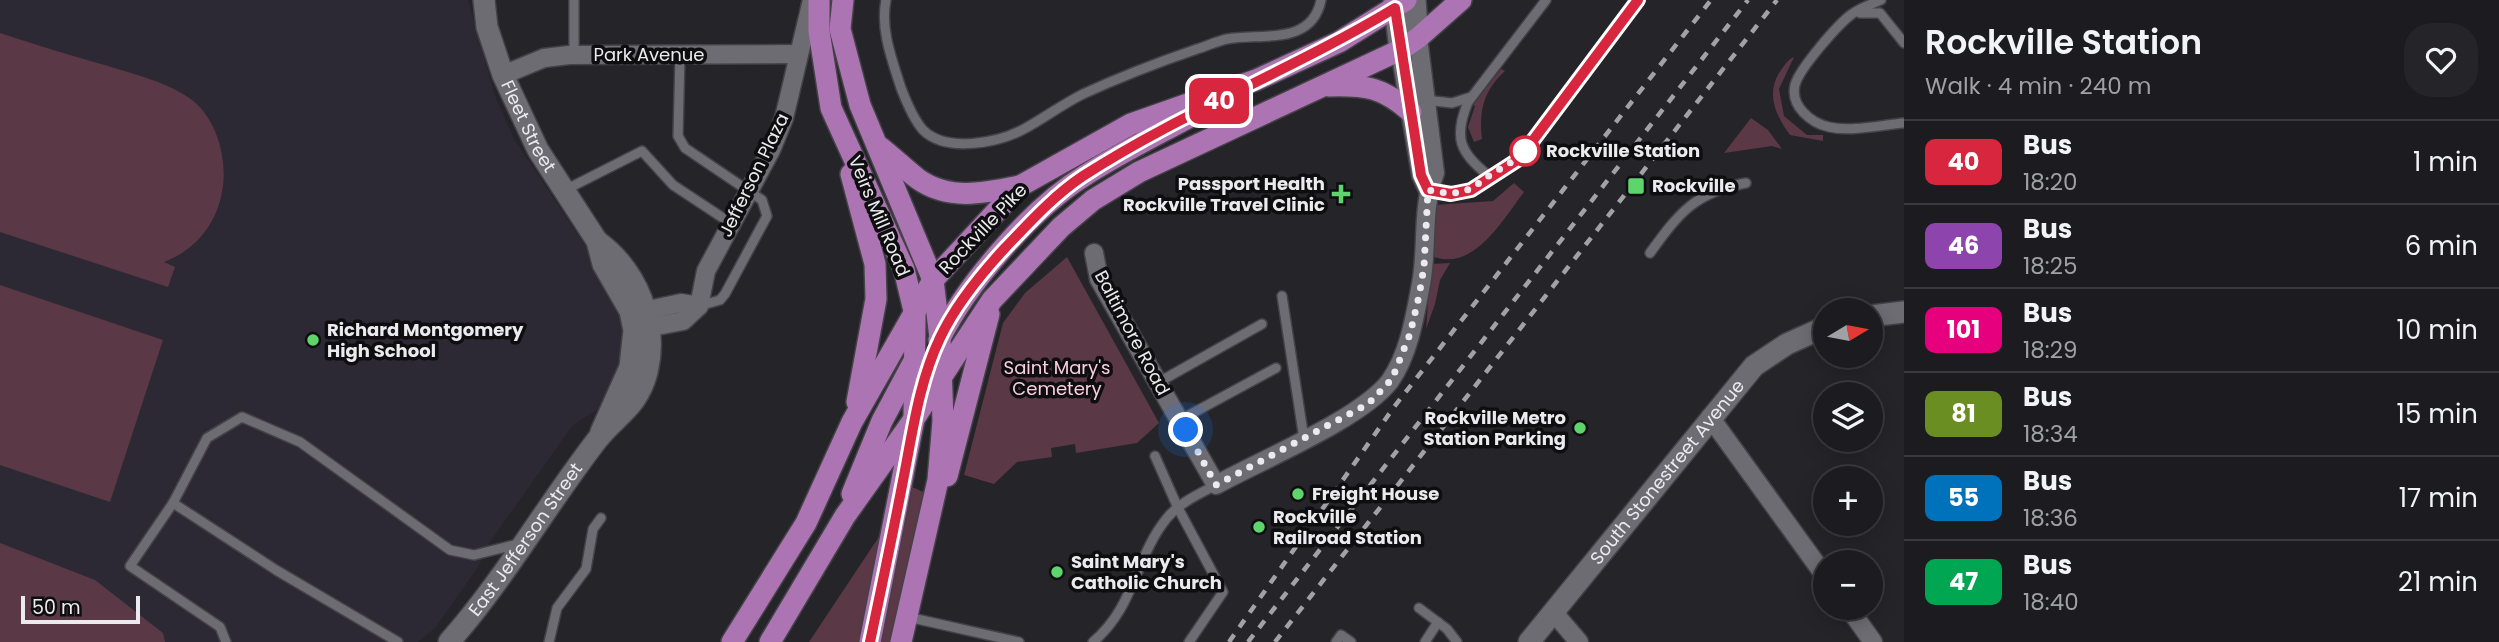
<!DOCTYPE html>
<html lang="en">
<head>
<meta charset="utf-8">
<style>
  :root { --surface:#1c1b1f; --page:#252428; --text:#f1f3f6; --muted:#a0a1a4; --line:#3a393d }
  body { margin:0; font-family:Poppins,sans-serif; background:var(--page); color:var(--text); height:100vh; display:flex; flex-direction:column; font-size:26px; white-space:nowrap }
  * { box-sizing:border-box; margin:0 }
  p { font-size:23px; color:var(--muted) }
  .icon { flex:none; width:38px; height:38px; fill:none; stroke:currentColor; stroke-width:2; stroke-linecap:round; stroke-linejoin:round }
  .map { position:relative; flex:1; overflow:hidden }
  .sheet { display:flex; flex-direction:column; background:var(--surface); width:595px }
  .sheet>* { flex:none }
  .badge { padding:0 14px; border-radius:10px; font-size:24px; line-height:46px }
  .needle { width:46px; rotate:80deg }
  .fabs { position:absolute; left:1813px; top:298px; display:grid; gap:14px }
  .fabs a { display:grid; place-items:center; width:70px; height:70px; border-radius:50%; background:var(--surface); box-shadow:0 4px 18px #0003,0 0 0 2px var(--line); font-size:35px }
  .scale { position:absolute; left:21px; bottom:18px; width:119px; box-sizing:border-box; padding-left:7px; border:4px solid #ebeaee; border-top:0; font-size:19px; line-height:24px; white-space:nowrap; color:#ebeaee; -webkit-text-stroke:5px #0e0d10; paint-order:stroke }
  .you { position:absolute; width:35px; height:35px; margin:-18px; border:5px solid #fff; border-radius:50%; background:#1a73e8; box-shadow:0 0 0 10px #1a73e833 }
  .map>.badge { position:absolute; translate:-50% -50%; box-shadow:0 0 0 4px #fff }
  .round { display:grid; place-items:center; flex:none; width:74px; height:74px; border-radius:28px; background:var(--page) }
  .summary { display:flex; align-items:center; justify-content:space-between; height:119px; padding:0 21px }
  h1 { font-size:33px; font-weight:600; line-height:52px }
  ul { padding:0; list-style:none }
  li { display:flex; align-items:center; gap:21px; height:84px; padding:0 21px; border-top:2px solid var(--line) }
  li div { flex:1 }
  li b { display:block; font-size:26px }
  li em { font-style:normal }
  li .badge { min-width:77px; font-weight:700; text-align:center }
  main { display:flex; flex:1; min-height:0 }
  .map>svg:first-child { display:block }
  .built { fill:#2c2934 }
  .green { fill:#5a3846 }
  .lines { fill:none; stroke-linecap:round; stroke-linejoin:round }
  .lane-casing { stroke:#434247; stroke-width:12 }
  .street-casing { stroke:#434247; stroke-width:21 }
  .secondary-casing { stroke:#434247; stroke-width:24 }
  .primary-casing { stroke:#434247; stroke-width:24 }
  .lane { stroke:#6e6c73; stroke-width:9 }
  .street { stroke:#6e6c73; stroke-width:18 }
  .secondary { stroke:#6e6c73; stroke-width:21 }
  .primary { stroke:#ad74b3; stroke-width:21 }
  .rail { stroke:#a2a1a5; stroke-width:4.5; stroke-dasharray:9 9; stroke-linecap:butt }
  .line-casing { stroke:#fff; stroke-width:16 }
  .line { stroke:#d7263d; stroke-width:10 }
  .walk { stroke:#ebeaee; stroke-width:7; stroke-dasharray:0 12.6 }
  .stop-dot { fill:#fff; stroke:#d7263d; stroke-width:3.5 }
  .poi-dot { fill:#5dd56c; stroke:#0e0d10; stroke-width:2.5 }
  .labels { text-anchor:middle; stroke-width:7; stroke-linejoin:round; paint-order:stroke }
  .street-label { font-size:18px; fill:#ebeaee; stroke:#0e0d10 }
  .stop-label { font-size:18px; font-weight:bold; fill:#ebeaee; stroke:#0e0d10; text-anchor:start }
  .poi-label { font-size:18px; font-weight:bold; fill:#ebeaee; stroke:#0e0d10; text-anchor:start }
  .park-label { font-size:18px; fill:#f9cfdf; stroke:#0e0d10 }
</style>
</head>
<body>
<main>
<div class="map">
<svg width="1904" height="642" viewBox="0 0 1904 642">
  <rect width="100%" height="100%" fill="#252429"/>
  <polygon class="built" points="0,0 468,0 495,96 514,139 617,293 626,321 625,359 599,408 572,426 490,542 478,567 435,628 418,642 0,642"/>
  <g class="green">
    <path d="M 0,33 C 36,45 72,56 108,66 C 136,75 168,82 192,100 C 218,120 228,162 222,192 C 216,225 195,250 164,262 L 175,267 L 168,287 L 0,232 Z"/>
    <path d="M 1794,57 L 1779,89 L 1784,116 L 1807,135 L 1823,135 L 1823,141 L 1790,135 C 1776,116 1766,95 1779,73 C 1784,66 1787,60 1794,57 Z"/>
    <path d="M 1501,69 L 1505,71 C 1483,91 1479,111 1482,139 L 1474,142 L 1468,127 L 1475,106 L 1473,105 Z"/>
    <polygon points="1751,118 1768,130 1782,149 1772,146 1724,153"/>
    <path d="M 1514,183 L 1524,192 C 1503,219 1475,271 1434,257 L 1432,253 L 1434,205 L 1493,201 Z"/>
    <polygon points="1067,257 1159,423 1137,443 1076,453 1075,444 1051,448 1052,457 1017,462 994,484 964,475 1003,323 1025,293"/>
    <polygon points="1450,263 1440,280 1435,304 1426,329 1431,264"/>
    <polygon points="0,285 163,340 110,502 0,465"/>
    <polygon points="912,487 928,494 894,642 809,642"/>
    <polygon points="0,543 95,580 163,633 165,642 0,642"/>
  </g>
  <g class="lines">
    <defs>
      <g id="lane">
        <path d="M 886,0 C 880,29 892,60 901,88 C 906,101 914,120 923,130 C 946,153 998,143 1024,129 C 1044,118 1063,104 1083,94 C 1120,77 1159,62 1197,49 C 1207,46 1217,41 1227,39 C 1261,33 1312,46 1321,0"/>
        <path d="M 1881,0 C 1872,4 1860,8 1852,14 C 1838,24 1799,69 1795,85 C 1790,106 1811,123 1829,127 C 1851,132 1881,125 1904,123"/>
        <polyline points="1860,13 1880,13 1904,43"/>
        <polyline points="574,55 574,0"/>
        <polyline points="680,55 678,136 685,148 762,200 767,216 725,294 720,300 699,306"/>
        <polyline points="1425,100 1452,103 1471,97"/>
        <path d="M 1489,176 C 1460,153 1453,138 1468,102 L 1546,0"/>
        <polyline points="565,190 642,151 673,185 732,224"/>
        <polyline points="1430,191 1451,194 1471,190 1519,159 1638,0"/>
        <path d="M 1650,253 C 1679,213 1695,192 1746,183"/>
        <polyline points="1282,296 1304,439"/>
        <polyline points="1159,382 1262,324"/>
        <polyline points="1180,420 1276,368"/>
        <polyline points="1155,456 1178,508 1223,592 1189,642"/>
        <polyline points="173,503 276,570 398,642"/>
        <polyline points="1419,608 1447,629 1457,642"/>
        <polyline points="908,617 1019,642"/>
        <polyline points="226,642 220,627 130,566 173,503 207,438 242,417 300,442 450,550 474,555 518,544"/>
        <polyline points="549,642 557,608 586,569 593,529 601,518"/>
        <path d="M 1093,642 C 1135,607 1135,557 1167,518 C 1179,503 1199,494 1216,485"/>
        <polyline points="1336,642 1341,635 1351,642"/>
        <polyline points="1425,642 1438,622"/>
      </g>
      <g id="street">
        <polyline points="1400,50 1421,175 1428,190"/>
        <polyline points="503,75 544,58 569,55 798,54"/>
        <path d="M 1094,253 L 1099,279 L 1216,485 C 1261,460 1361,419 1390,381 C 1409,354 1415,316 1421,284 C 1428,248 1421,208 1435,173 L 1418,38"/>
        <polyline points="634,313 681,303 699,306"/>
        <polyline points="636,330 683,321 699,306 706,271 771,150 784,118 812,0"/>
        <polyline points="1710,417 1825,576"/>
        <polyline points="1848,607 1873,642"/>
        <polyline points="1555,614 1579,642"/>
      </g>
      <g id="secondary">
        <path id="s1" d="M 484,0 L 487,27 L 503,75 L 538,150 L 597,241 L 603,264 L 630,311 L 634,330 L 630,367 L 601,432"/>
        <polyline points="1394,0 1400,50"/>
        <polyline points="1415,0 1418,38"/>
        <polyline points="1871,316 1904,312"/>
        <path id="s2" d="M 449,642 C 504,580 546,506 597,440 C 617,415 638,407 647,372 C 659,323 637,270 597,241"/>
        <path id="s3" d="M 1529,642 L 1754,366 L 1787,344 L 1825,327"/>
      </g>
      <g id="primary">
        <polyline points="819,0 819,31 831,108 904,269 915,315 914,419 870,642"/>
        <polyline points="843,0 840,29 860,105 933,280 940,338 943,421 938,480 901,642"/>
        <path d="M 1329,86 C 1367,85 1382,87 1411,112"/>
        <path d="M 880,147 C 893,157 905,169 918,179 C 949,201 985,193 1020,186"/>
        <polyline points="851,174 875,264 876,299 857,402"/>
        <path d="M 939,340 C 967,284 1031,209 1084,176 C 1123,151 1165,131 1206,108"/>
        <polyline points="947,476 989,314"/>
        <polyline points="852,494 882,421 914,361"/>
        <polyline points="732,642 806,523 852,422 933,280 1020,186 1131,124 1256,80 1339,42 1406,0"/>
        <polyline points="770,642 845,516 914,419 992,300 1061,227 1093,200 1139,172 1400,50 1418,38 1461,0"/>
      </g>
    </defs>
    <use href="#lane" class="lane-casing"/>
    <use href="#street" class="street-casing"/>
    <use href="#secondary" class="secondary-casing"/>
    <use href="#primary" class="primary-casing"/>
    <use href="#lane" class="lane"/>
    <use href="#street" class="street"/>
    <use href="#secondary" class="secondary"/>
    <use href="#primary" class="primary"/>
    <g class="rail">
      <polyline points="1229,642 1394,407 1711,0"/>
      <polyline points="1248,642 1748,0"/>
      <polyline points="1275,642 1777,0"/>
    </g>
  </g>
  <g class="lines">
    <defs>
      <path id="line" d="M 870,642 C 881,590 892,538 902,486 C 912,437 918,384 940,338 C 956,304 980,275 1005,248 C 1029,223 1053,196 1083,176 C 1182,112 1294,69 1395,8 L 1421,175 L 1428,190 L 1451,194 L 1471,190 L 1519,159 L 1638,0"/>
    </defs>
    <use href="#line" class="line-casing"/>
    <use href="#line" class="line"/>
    <path class="walk" d="M 1186,430 L 1216,485 L 1368,404 L 1392,379 L 1410,334 L 1419,296 L 1424,267 L 1428,190 C 1460,196 1465,194 1490,175 C 1503,167 1518,159 1525,151"/>
  </g>
  <circle class="stop-dot" cx="1525" cy="151" r="14"/>
  <g class="poi-dot">
    <rect x="1627" y="177" width="18" height="18" rx="3.5"/>
    <path d="M1337.5 183.5h7v7h7v7h-7v7h-7v-7h-7v-7h7z"/>
    <circle cx="313" cy="340" r="7"/>
    <circle cx="1580" cy="428" r="7"/>
    <circle cx="1298" cy="494" r="7"/>
    <circle cx="1259" cy="527" r="7"/>
    <circle cx="1057" cy="572" r="7"/>
  </g>
  <g class="labels">
    <g class="street-label">
      <text x="649" y="61">Park Avenue</text>
      <text dy="6" stroke="none"><textPath href="#s1" startOffset="135">Fleet Street</textPath></text>
      <text transform="translate(754 175) rotate(-64)" y="6">Jefferson Plaza</text>
      <text transform="translate(879 216) rotate(67)" y="6">Veirs Mill Road</text>
      <text transform="translate(983 229) rotate(-46)" y="6">Rockville Pike</text>
      <text transform="translate(1132 333) rotate(62)" y="6">Baltimore Road</text>
      <text dy="6" stroke="none"><textPath href="#s3" startOffset="219">South Stonestreet Avenue</textPath></text>
      <text dy="6" stroke="none"><textPath href="#s2" startOffset="128">East Jefferson Street</textPath></text>
    </g>
    <g class="stop-label">
      <text x="1546" y="157">Rockville Station</text>
    </g>
    <g class="poi-label">
      <text x="1325" y="190" text-anchor="end">Passport Health<tspan x="1325" dy="21">Rockville Travel Clinic</tspan></text>
      <text x="1652" y="192">Rockville</text>
      <text x="327" y="336">Richard Montgomery<tspan x="327" dy="21">High School</tspan></text>
      <text x="1566" y="424" text-anchor="end">Rockville Metro<tspan x="1566" dy="21">Station Parking</tspan></text>
      <text x="1312" y="500">Freight House</text>
      <text x="1273" y="523">Rockville<tspan x="1273" dy="21">Railroad Station</tspan></text>
      <text x="1071" y="568">Saint Mary's<tspan x="1071" dy="21">Catholic Church</tspan></text>
    </g>
    <g class="park-label">
      <text x="1057" y="374">Saint Mary's<tspan x="1057" dy="21">Cemetery</tspan></text>
    </g>
  </g>
</svg>
<div class="fabs">
<a><svg class="needle" viewBox="-14 -14 28 28"><path d="M0-13l5 13h-10z" fill="#e53935"/><path d="M0 13l5-13h-10z" fill="#a0a1a4"/></svg></a>
<a><svg class="icon" aria-label="layers" viewBox="0 0 24 24"><path d="M12 4l9 5-9 5-9-5zM3 14l9 5 9-5"/></svg></a>
<a>+</a>
<a>−</a>
</div>
<div class="scale">50 m</div>
<div class="you" style="left:1186px;top:430px"></div>
<b class="badge" style="left:1219px;top:101px;background:#d7263d;color:#fff">40</b>
</div>
<section class="sheet">
<div class="summary"><div><h1>Rockville Station</h1><p>Walk · 4 min · 240 m</p></div><a class="round"><svg class="icon" aria-label="heart" viewBox="0 0 24 24"><path d="M12 20l-8-8c-3-5 5-10 8-4 3-6 11-1 8 4z"/></svg></a></div>
<ul>
<li><span class="badge" style="background:#d7263d;color:#fff">40</span><div><b>Bus</b><p>18:20</p></div><em>1 min</em></li>
<li><span class="badge" style="background:#8e44ad;color:#fff">46</span><div><b>Bus</b><p>18:25</p></div><em>6 min</em></li>
<li><span class="badge" style="background:#e6007e;color:#fff">101</span><div><b>Bus</b><p>18:29</p></div><em>10 min</em></li>
<li><span class="badge" style="background:#6b8e23;color:#fff">81</span><div><b>Bus</b><p>18:34</p></div><em>15 min</em></li>
<li><span class="badge" style="background:#0072bc;color:#fff">55</span><div><b>Bus</b><p>18:36</p></div><em>17 min</em></li>
<li><span class="badge" style="background:#00a651;color:#fff">47</span><div><b>Bus</b><p>18:40</p></div><em>21 min</em></li>
</ul>
</section>
</main>
</body>
</html>
